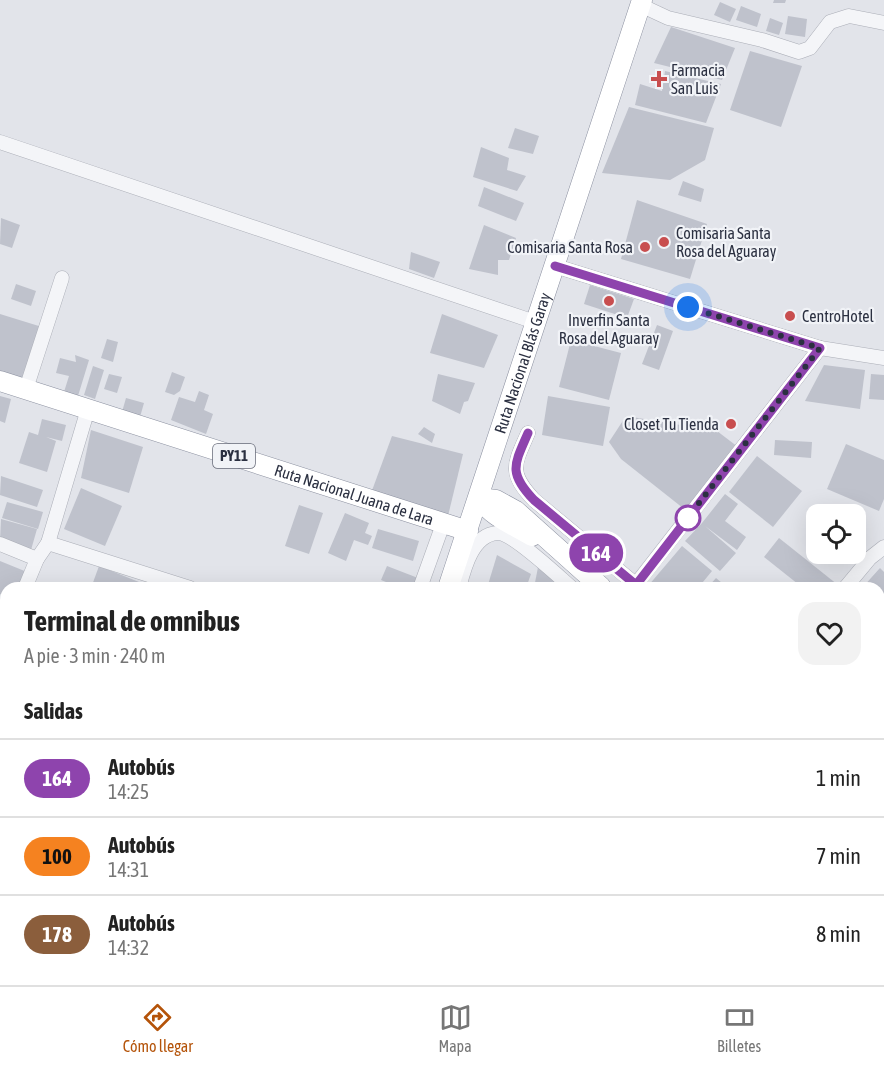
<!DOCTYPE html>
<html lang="es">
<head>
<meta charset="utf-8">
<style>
  :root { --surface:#fff; --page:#f2f2f2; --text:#222; --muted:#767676; --line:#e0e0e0; --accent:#b45309 }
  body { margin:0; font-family:"Asap Condensed",sans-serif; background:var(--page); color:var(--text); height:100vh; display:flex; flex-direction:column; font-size:22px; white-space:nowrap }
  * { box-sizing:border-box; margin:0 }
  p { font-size:20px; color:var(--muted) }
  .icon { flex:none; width:33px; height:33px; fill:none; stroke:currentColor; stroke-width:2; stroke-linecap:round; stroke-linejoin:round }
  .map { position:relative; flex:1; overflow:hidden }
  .drawer { position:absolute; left:0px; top:582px; width:885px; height:404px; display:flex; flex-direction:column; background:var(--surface); border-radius:18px 18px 0 0; box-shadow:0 6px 24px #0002 }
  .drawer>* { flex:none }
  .badge { padding:0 12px; border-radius:20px; font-size:21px; line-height:39px }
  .tools { position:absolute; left:806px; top:504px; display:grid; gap:12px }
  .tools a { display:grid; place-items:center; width:60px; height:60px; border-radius:12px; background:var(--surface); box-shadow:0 6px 24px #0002; font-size:30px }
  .you { position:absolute; width:30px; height:30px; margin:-15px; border:4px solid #fff; border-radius:50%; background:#1a73e8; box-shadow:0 0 0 9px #1a73e833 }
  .map>.badge { position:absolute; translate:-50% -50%; box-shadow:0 0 0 3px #fff }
  h2 { padding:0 24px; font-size:22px; line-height:54px }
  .round { display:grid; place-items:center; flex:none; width:63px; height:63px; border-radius:18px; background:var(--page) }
  .headline { display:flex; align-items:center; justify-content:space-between; height:102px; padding:0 24px }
  h1 { font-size:28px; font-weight:700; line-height:45px }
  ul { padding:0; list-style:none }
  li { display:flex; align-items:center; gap:18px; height:78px; padding:0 24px; border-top:2px solid var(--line) }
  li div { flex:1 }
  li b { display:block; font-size:22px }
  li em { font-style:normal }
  li .badge { min-width:66px; font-weight:700; text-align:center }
  .menu { display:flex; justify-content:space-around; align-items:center; height:84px; border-top:2px solid var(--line); background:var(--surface); font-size:16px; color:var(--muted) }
  .menu a { display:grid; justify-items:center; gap:3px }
  .menu .on { color:var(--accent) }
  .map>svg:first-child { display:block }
  .building { fill:#bfc2cc }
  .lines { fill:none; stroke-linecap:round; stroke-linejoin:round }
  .minor-casing { stroke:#abaeb7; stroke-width:15 }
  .highway-casing { stroke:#8a8f9f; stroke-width:21 }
  .minor { stroke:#f4f5f8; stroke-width:14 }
  .highway { stroke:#fff; stroke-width:20 }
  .line-casing { stroke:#fff; stroke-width:14 }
  .line { stroke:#8e44ad; stroke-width:9 }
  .walk { stroke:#2b3041; stroke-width:6; stroke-dasharray:0 10.8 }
  .poi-dot { fill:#c84e4f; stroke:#f1f3f7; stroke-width:2 }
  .stop-dot { fill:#fff; stroke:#8e44ad; stroke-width:3 }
  .labels { text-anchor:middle; stroke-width:4.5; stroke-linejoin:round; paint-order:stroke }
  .shield { fill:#f1f3f7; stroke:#666a78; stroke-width:1.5 }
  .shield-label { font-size:15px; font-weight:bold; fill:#2b3041 }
  .poi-label { font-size:16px; fill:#2b3041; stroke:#f1f3f7; text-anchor:start }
  .street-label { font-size:16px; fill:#2b3041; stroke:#f1f3f7 }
</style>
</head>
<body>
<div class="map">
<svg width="884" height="985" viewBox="0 0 884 985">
  <rect width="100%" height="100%" fill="#e2e4ea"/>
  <g class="building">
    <polygon points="774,0 786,0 785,3 773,3"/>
    <polygon points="720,2 736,9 730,22 714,15"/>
    <polygon points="741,6 761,14 757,27 736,20"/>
    <polygon points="788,16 807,19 805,37 785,34"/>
    <polygon points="770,18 783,23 779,35 766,31"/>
    <polygon points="671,27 735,48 722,80 654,63"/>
    <polygon points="750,51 802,66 781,127 730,110"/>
    <polygon points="665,71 721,84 706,123 635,105 640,84 662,91"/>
    <polygon points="629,107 714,128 705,160 670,180 602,173"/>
    <polygon points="515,128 539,136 533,154 508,148"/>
    <polygon points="481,147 509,158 507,170 526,176 517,191 473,177"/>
    <polygon points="683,181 704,189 701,202 678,195"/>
    <polygon points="484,187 524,203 516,221 478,206"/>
    <polygon points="637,200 707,224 690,279 621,259"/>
    <polygon points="1,218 20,225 12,248 0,244"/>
    <polygon points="484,225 516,238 509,260 498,260 498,275 469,269"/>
    <polygon points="411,252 440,262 434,278 409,269"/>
    <polygon points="16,284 36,291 31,306 11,299"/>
    <polygon points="590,285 634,299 627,318 584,304"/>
    <polygon points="0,314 42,327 25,381 0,373"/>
    <polygon points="442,314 498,335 484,368 430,353"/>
    <polygon points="657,325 673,331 659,370 642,364"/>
    <polygon points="107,339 118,342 113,362 101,358"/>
    <polygon points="571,340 621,353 609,400 559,387"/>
    <polygon points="75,355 89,360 78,396 64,392 69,376 56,373 60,358 76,362"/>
    <polygon points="824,365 865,370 860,409 805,401"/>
    <polygon points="93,366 104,370 95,399 84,395"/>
    <polygon points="172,372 185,377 180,391 174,395 165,392"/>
    <polygon points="109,374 122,377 117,393 104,389"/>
    <polygon points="438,374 475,383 468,401 464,402 460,414 432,401"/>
    <polygon points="871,374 884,375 884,400 869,399"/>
    <polygon points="199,391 209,395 204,410 213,414 206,434 171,420 179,397 195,402"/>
    <polygon points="0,396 11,399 5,423 0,421"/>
    <polygon points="548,396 610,407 603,446 542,435"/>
    <polygon points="126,398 144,403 140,417 122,412"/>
    <polygon points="626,416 717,431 738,447 688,512 621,459 609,442"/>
    <polygon points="42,419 66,425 62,441 46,437 56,441 47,472 19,463 29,432 38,435"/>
    <polygon points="424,427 435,434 432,443 418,434"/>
    <polygon points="91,430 143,447 129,493 81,478"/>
    <polygon points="392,436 463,454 447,520 370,496"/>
    <polygon points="775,440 812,442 811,458 774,455"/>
    <polygon points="846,444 884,460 884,499 879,511 827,489"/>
    <polygon points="757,456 802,491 773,527 729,492"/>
    <polygon points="1,476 43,490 37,507 0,495"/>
    <polygon points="81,488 122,506 105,546 64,529"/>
    <polygon points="725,494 738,504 725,521 746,537 737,550 705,526 736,553 720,571 685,541 702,523"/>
    <polygon points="7,502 43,512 38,529 2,518"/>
    <polygon points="299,505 323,513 309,554 285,546"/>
    <polygon points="345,513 369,523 365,533 372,536 368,545 354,540 346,561 328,553"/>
    <polygon points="1,519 37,529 31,550 0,541"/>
    <polygon points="378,529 419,541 413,561 372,548"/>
    <polygon points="779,538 838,585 835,588 803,588 764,557"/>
    <polygon points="682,546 712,571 698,588 650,588 648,586"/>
    <polygon points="497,555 531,574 526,588 487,588"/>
    <polygon points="0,561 27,572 19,588 6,588 6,596 0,594"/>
    <polygon points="99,566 154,588 91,588"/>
    <polygon points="387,566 418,578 415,588 401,588 381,580"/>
    <polygon points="538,567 563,588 534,588"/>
    <polygon points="880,568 884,572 884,633 879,638 879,588 862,588"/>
    <polygon points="716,578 728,588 707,588"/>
    <polygon points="884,675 884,719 879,715 879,681"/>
    <polygon points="879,727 884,731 884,773 879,769"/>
    <polygon points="6,825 6,869 0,865 0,833"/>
    <polygon points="879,870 884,875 884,943 879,940"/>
    <polygon points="884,949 884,972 879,970 879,961"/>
    <polygon points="157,980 219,980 214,985 163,985"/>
    <polygon points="309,980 336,980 340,985 305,985"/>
    <polygon points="543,980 607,980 614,985 540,985"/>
    <polygon points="649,980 752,980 758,985 647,985"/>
  </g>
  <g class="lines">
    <defs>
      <g id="minor">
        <polyline points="640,5 668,18 762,40 799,52 810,48 830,22 849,16 884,23"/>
        <polyline points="0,142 535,322"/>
        <polyline points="555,266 820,348"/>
        <polyline points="26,389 62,278"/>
        <path d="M 528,433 C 514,465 508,472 534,500 L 640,588"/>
        <polyline points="48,543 190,588"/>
        <polyline points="0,544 37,559 48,543 88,409"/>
        <polyline points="25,588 37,559"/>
        <polyline points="420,588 443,524"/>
        <path d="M 459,588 C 464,569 472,535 497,533 C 512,532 559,577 572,588"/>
        <polyline points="633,588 820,348 884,358"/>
        <polyline points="845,588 870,558 884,547"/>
        <polyline points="0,647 6,633"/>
        <polyline points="879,801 884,795"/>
        <polyline points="879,854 884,858"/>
        <polyline points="0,918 6,921"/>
        <polyline points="144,980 150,985"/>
        <polyline points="780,980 787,985"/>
        <polyline points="223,985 228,980"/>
        <polyline points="271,985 275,980"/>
        <polyline points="498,985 500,980"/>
        <polyline points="634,985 636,980"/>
        <polyline points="808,985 810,980"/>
      </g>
      <g id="highway">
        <path id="s1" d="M 0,381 L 468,531"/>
        <polyline points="479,498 496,500 516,511 601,587"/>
        <path d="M 479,498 C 492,517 512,524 532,536"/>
        <path id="s2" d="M 448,588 L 642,0"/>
        <polyline points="879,819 884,823"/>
        <polyline points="258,985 262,980"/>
      </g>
    </defs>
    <use href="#minor" class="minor-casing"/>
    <use href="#highway" class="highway-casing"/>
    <use href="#minor" class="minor"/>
    <use href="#highway" class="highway"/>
  </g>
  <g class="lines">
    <defs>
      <path id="line" d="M 528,433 C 514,465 508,473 534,500 L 636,585 L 820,348 L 555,266"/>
    </defs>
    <use href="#line" class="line-casing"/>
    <use href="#line" class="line"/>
    <polyline class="walk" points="688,307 820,348 681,526 688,518"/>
  </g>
  <g class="poi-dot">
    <path d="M656 70h6v6h6v6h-6v6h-6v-6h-6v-6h6z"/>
    <circle cx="664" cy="242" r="6"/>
    <circle cx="645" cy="247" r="6"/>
    <circle cx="609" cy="301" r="6"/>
    <circle cx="790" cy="316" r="6"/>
    <circle cx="731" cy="424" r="6"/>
  </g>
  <circle class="stop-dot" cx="688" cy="518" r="12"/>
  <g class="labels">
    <rect class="shield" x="213" y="444" width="42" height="24" rx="4.5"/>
    <g class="shield-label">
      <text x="234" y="461">PY11</text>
    </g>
    <g class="poi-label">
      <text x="671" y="76">Farmacia<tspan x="671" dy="18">San Luis</tspan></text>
      <text x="676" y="239">Comisaria Santa<tspan x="676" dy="18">Rosa del Aguaray</tspan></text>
      <text x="633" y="253" text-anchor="end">Comisaria Santa Rosa</text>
      <text x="802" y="322">CentroHotel</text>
      <text x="609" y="326" text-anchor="middle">Inverfin Santa<tspan x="609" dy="18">Rosa del Aguaray</tspan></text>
      <text x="719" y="430" text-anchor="end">Closet Tu Tienda</text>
    </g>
    <g class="street-label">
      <text dy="6" stroke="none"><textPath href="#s2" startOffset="237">Ruta Nacional Blás Garay</textPath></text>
      <text dy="6" stroke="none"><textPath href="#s1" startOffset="372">Ruta Nacional Juana de Lara</textPath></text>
    </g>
  </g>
</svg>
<div class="tools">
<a><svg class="icon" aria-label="locate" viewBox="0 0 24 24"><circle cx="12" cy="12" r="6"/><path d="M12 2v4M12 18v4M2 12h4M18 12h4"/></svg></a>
</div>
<div class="you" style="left:688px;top:307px"></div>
<b class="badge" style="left:596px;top:553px;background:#8e44ad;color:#fff">164</b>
<section class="drawer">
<div class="headline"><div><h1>Terminal de omnibus</h1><p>A pie · 3 min · 240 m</p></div><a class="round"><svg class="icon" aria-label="heart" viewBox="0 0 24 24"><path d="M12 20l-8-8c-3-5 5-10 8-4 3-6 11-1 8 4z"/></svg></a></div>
<h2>Salidas</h2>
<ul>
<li><span class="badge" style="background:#8e44ad;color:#fff">164</span><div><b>Autobús</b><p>14:25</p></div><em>1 min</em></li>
<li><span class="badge" style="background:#f58220;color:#111">100</span><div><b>Autobús</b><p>14:31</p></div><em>7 min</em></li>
<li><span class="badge" style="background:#8b5e3c;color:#fff">178</span><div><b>Autobús</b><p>14:32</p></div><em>8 min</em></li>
</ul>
</section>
</div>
<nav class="menu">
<a class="on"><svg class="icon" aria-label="directions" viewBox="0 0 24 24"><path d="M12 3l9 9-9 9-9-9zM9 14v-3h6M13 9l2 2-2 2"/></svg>Cómo llegar</a>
<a><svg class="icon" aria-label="map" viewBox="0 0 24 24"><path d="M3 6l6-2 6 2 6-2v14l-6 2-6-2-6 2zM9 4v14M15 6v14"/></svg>Mapa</a>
<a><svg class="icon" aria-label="tickets" viewBox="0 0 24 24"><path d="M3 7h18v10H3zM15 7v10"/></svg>Billetes</a>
</nav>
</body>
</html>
